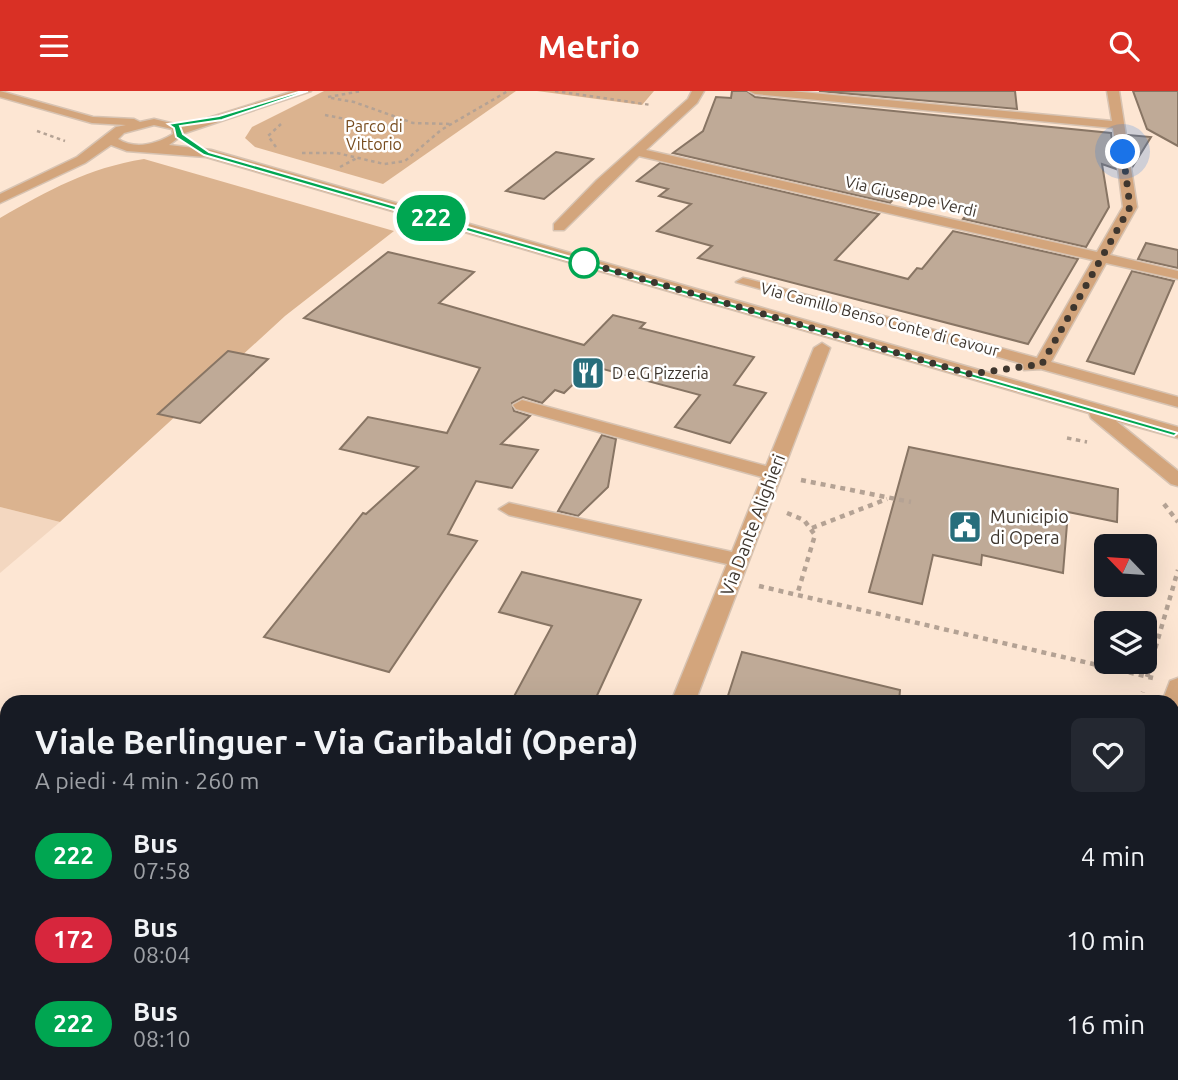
<!DOCTYPE html>
<html lang="it">
<head>
<meta charset="utf-8">
<style>
  :root { --surface:#171b24; --page:#242831; --text:#f1f3f6; --muted:#9ea1a6; --accent:#d93025 }
  body { margin:0; font-family:Ubuntu,sans-serif; background:var(--page); color:var(--text); height:100vh; display:flex; flex-direction:column; font-size:26px; white-space:nowrap }
  * { box-sizing:border-box; margin:0 }
  p { font-size:23px; color:var(--muted) }
  .icon { flex:none; width:38px; height:38px; fill:none; stroke:currentColor; stroke-width:2; stroke-linecap:round; stroke-linejoin:round }
  .map { position:relative; flex:1; overflow:hidden }
  .sheet { position:absolute; left:0px; top:604px; width:1180px; height:387px; display:flex; flex-direction:column; background:var(--surface); border-radius:21px 21px 0 0; box-shadow:0 7px 28px #0002 }
  .sheet>* { flex:none }
  .badge { padding:0 14px; border-radius:23px; font-size:24px; line-height:46px }
  .needle { width:46px; rotate:295deg }
  .controls { position:absolute; left:1094px; top:443px; display:grid; gap:14px }
  .controls a { display:grid; place-items:center; width:63px; height:63px; border-radius:10px; background:var(--surface); box-shadow:0 7px 28px #0002; font-size:35px }
  .you { position:absolute; width:35px; height:35px; margin:-18px; border:5px solid #fff; border-radius:50%; background:#1a73e8; box-shadow:0 0 0 10px #1a73e833 }
  .map>.badge { position:absolute; translate:-50% -50%; box-shadow:0 0 0 4px #fff }
  .round { display:grid; place-items:center; flex:none; width:74px; height:74px; border-radius:10px; background:var(--page) }
  .summary { display:flex; align-items:center; justify-content:space-between; height:119px; padding:0 35px }
  h1 { font-size:33px; font-weight:700; line-height:52px }
  ul { padding:0; list-style:none }
  li { display:flex; align-items:center; gap:21px; height:84px; padding:0 35px }
  li div { flex:1 }
  li b { display:block; font-size:26px }
  li em { font-style:normal }
  li .badge { min-width:77px; font-weight:700; text-align:center }
  header { display:flex; justify-content:space-between; align-items:center; height:91px; padding:0 35px; background:var(--accent); color:#fff; font-size:32px; font-weight:700 }
  .map>svg:first-child { display:block }
  .built { fill:#f3d7c0 }
  .green { fill:#dbb38f }
  .building { fill:#bfaa97; stroke:#887564; stroke-width:2 }
  .lines { fill:none; stroke-linecap:round; stroke-linejoin:round }
  .minor-casing { stroke:#d7c3b2; stroke-width:3 }
  .path-far3 { stroke:#b4a294; stroke-width:2.5; stroke-dasharray:3.5 3.5; stroke-linecap:butt }
  .path-far2 { stroke:#b4a294; stroke-width:3.5; stroke-dasharray:4.5 4.5; stroke-linecap:butt }
  .path-far1 { stroke:#b4a294; stroke-width:4.5; stroke-dasharray:5 5; stroke-linecap:butt }
  .path { stroke:#b4a294; stroke-width:5; stroke-dasharray:7 7; stroke-linecap:butt }
  .minor { fill:#d3a57c; fill-rule:evenodd }
  .line { fill:#00a651; stroke:#fff; stroke-width:2 }
  .walk { stroke:#3e362e; stroke-width:7; stroke-dasharray:0 12.6 }
  .stop-dot { fill:#fff; stroke:#00a651; stroke-width:3.5 }
  .labels { text-anchor:middle; stroke-width:5; stroke-linejoin:round; paint-order:stroke }
  .far-park-label { font-size:16px; fill:#774b1d; stroke:#fff }
  .far-street-label { font-size:16px; fill:#3e362e; stroke:#fff }
  .far-poi-label { font-size:16px; fill:#3e362e; stroke:#fff; text-anchor:start }
  .poi-label { font-size:18px; fill:#3e362e; stroke:#fff; text-anchor:start }
  .street-label { font-size:18px; fill:#3e362e; stroke:#fff }
</style>
</head>
<body>
<header><svg class="icon" aria-label="menu" viewBox="0 0 24 24"><path d="M4 6h16M4 12h16M4 18h16"/></svg>Metrio<svg class="icon" aria-label="search" viewBox="0 0 24 24"><circle cx="10" cy="10" r="6"/><path d="M15 15l6 6"/></svg></header>
<div class="map">
<svg width="1178" height="989" viewBox="0 0 1178 989">
  <rect width="100%" height="100%" fill="#fde6d3"/>
  <polygon class="built" points="0,416 60,431 0,482"/>
  <g class="green">
    <polygon points="324,0 516,0 383,93 255,56 245,47 252,36"/>
    <polygon points="537,0 654,0 642,14"/>
    <path d="M 144,68 L 394,140 L 285,225 L 60,431 L 0,416 L 0,127 C 49,99 88,77 144,68 Z"/>
  </g>
  <g class="building">
    <polygon points="732,0 747,0 755,6 1111,42 1116,78 1102,73 1109,116 1086,156 963,128 970,120 899,102 890,112 673,62 703,40 716,6 731,7"/>
    <polygon points="819,0 1015,0 1017,18"/>
    <polygon points="1133,0 1178,0 1178,55 1147,38"/>
    <polygon points="1128,44 1151,46 1133,75"/>
    <polygon points="556,61 593,68 544,108 506,100"/>
    <polygon points="660,72 879,123 835,169 908,188 917,177 922,178 953,140 1078,168 1028,253 698,167 712,155 657,140 691,113 659,105 668,98 637,90"/>
    <polygon points="1146,152 1178,159 1178,177 1138,168"/>
    <polygon points="388,161 474,181 439,212 584,254 613,224 645,232 640,237 754,266 734,294 766,302 730,352 675,336 700,304 592,275 564,302 555,299 542,312 523,306 512,312 514,320 530,325 501,353 538,359 512,397 476,390 448,443 477,450 389,581 264,546 363,422 366,423 418,376 340,358 368,326 447,342 480,277 304,227"/>
    <polygon points="1132,180 1174,190 1134,283 1087,270"/>
    <polygon points="228,260 268,268 200,332 158,323"/>
    <polygon points="602,344 616,348 608,396 578,425 558,420"/>
    <polygon points="909,356 1118,398 1117,431 1068,421 1063,482 982,464 981,474 933,464 922,513 869,501"/>
    <polygon points="522,481 641,509 594,611 511,611 552,535 499,521"/>
    <polygon points="742,561 900,599 899,611 726,611"/>
  </g>
  <g class="lines">
    <defs>
      <g id="minor">
        <path d="M 0,0 L 93,26 L 134,28 L 140,31 L 154,28 L 183,35 L 294,0 L 311,0 L 185,42 L 169,54 L 211,59 L 1178,336 L 1178,347 L 1116,330 L 1178,380 L 1178,395 L 1171,393 L 1091,327 L 1089,322 L 206,66 L 127,60 L 111,54 L 85,72 L 0,112 L 0,103 L 77,66 L 116,36 L 126,34 L 92,32 L 0,6 ZM 154,34 L 172,38 L 173,43 C 157,53 135,59 118,48 L 124,42 Z"/>
        <polygon points="692,0 704,0 697,12 646,59 1097,161 1123,116 1113,37 755,3 749,0 791,0 1112,30 1107,0 1119,0 1137,116 1110,164 1178,180 1178,188 1106,172 1051,271 1178,306 1178,316 1041,278 1024,279 1023,273 736,191 743,187 748,188 1037,267 1093,169 639,65 564,139 554,139 554,133 597,89 688,8"/>
        <polygon points="822,252 830,257 695,611 671,611 727,473 509,424 499,418 509,412 732,461 762,386 516,318 513,314 522,309 766,375 814,257"/>
        <polygon points="1178,587 1178,623 1172,625 1172,611 1162,611 1170,590"/>
        <polygon points="0,622 7,623 7,641 0,640"/>
        <polygon points="1172,701 1178,703 1178,723 1172,722"/>
        <polygon points="606,984 636,984 635,989 605,989"/>
      </g>
    </defs>
    <use href="#minor" class="minor-casing"/>
    <g class="path-far3">
      <polyline points="555,0 651,14"/>
      <polyline points="328,6 362,0"/>
      <polyline points="331,7 354,11 413,32 452,33"/>
      <polyline points="325,24 386,36 399,28"/>
      <polyline points="37,40 65,50"/>
      <polyline points="276,56 268,45 281,33"/>
      <polyline points="302,62 337,62 384,73 405,70 441,39 508,0"/>
      <polyline points="340,76 357,67"/>
    </g>
    <polyline class="path-far2" points="1067,347 1087,351"/>
    <g class="path-far1">
      <polyline points="801,389 911,411"/>
      <polyline points="1164,413 1178,431"/>
      <polyline points="787,422 804,429 815,444 797,504"/>
      <polyline points="812,437 887,408"/>
      <polyline points="759,495 1153,587"/>
      <polyline points="1147,586 1178,479"/>
      <polyline points="1140,611 1143,601"/>
    </g>
    <polyline class="path" points="1172,766 1178,761"/>
    <use href="#minor" class="minor"/>
  </g>
  <polygon class="line" points="302,0 308,0 222,29 180,35 183,43 209,61 1178,342 1174,345 204,64 176,46 174,37 168,33 219,25"/>
  <g class="lines">
    <polyline class="walk" points="584,172 577,169 970,283 1042,273 1130,116 1123,61"/>
  </g>
  <defs>
    <symbol id="restaurant-square" viewBox="-11 -11 22 22"><rect x="-9" y="-9" width="18" height="18" rx="4" fill="#276e7c" stroke="#fff"/><path d="M-5-6h1v4h1v-4h1v4h1v-4h1v5L-1.5 .5V6h-2V.5L-5-1ZM5-6V6H3V1.5H1.5Q1.5-4 5-6Z" fill="#fff"/></symbol>
    <symbol id="civic-square" viewBox="-11 -11 22 22"><rect x="-9" y="-9" width="18" height="18" rx="4" fill="#276e7c" stroke="#fff"/><path d="M-.6-6.5H3V-4.5H.6V-3L4-1V1h2V6H-6V1h2V-1L-.6-3ZM-1.2 2.5V6h2.4V2.5Z" fill="#fff"/></symbol>
  </defs>
  <g fill-rule="evenodd">
    <use href="#restaurant-square" x="569" y="263" width="38" height="38"/>
    <use href="#civic-square" x="946" y="417" width="38" height="38"/>
  </g>
  <circle class="stop-dot" cx="584" cy="172" r="14"/>
  <g class="labels">
    <g class="far-park-label">
      <text x="374" y="41">Parco di<tspan x="374" dy="18">Vittorio</tspan></text>
    </g>
    <g class="far-street-label">
      <text transform="translate(911 105) rotate(13)" y="6">Via Giuseppe Verdi</text>
      <text transform="translate(880 228) rotate(15)" y="6">Via Camillo Benso Conte di Cavour</text>
    </g>
    <g class="far-poi-label">
      <text x="612" y="288">D e G Pizzeria</text>
    </g>
    <g class="poi-label">
      <text x="990" y="432">Municipio<tspan x="990" dy="21">di Opera</tspan></text>
    </g>
    <g class="street-label">
      <text transform="translate(753 434) rotate(-69)" y="6">Via Dante Alighieri</text>
    </g>
  </g>
</svg>
<div class="controls">
<a><svg class="needle" viewBox="-14 -14 28 28"><path d="M0-13l5 13h-10z" fill="#e53935"/><path d="M0 13l5-13h-10z" fill="#9ea1a6"/></svg></a>
<a><svg class="icon" aria-label="layers" viewBox="0 0 24 24"><path d="M12 4l9 5-9 5-9-5zM3 14l9 5 9-5"/></svg></a>
</div>
<div class="you" style="left:1123px;top:61px"></div>
<b class="badge" style="left:431px;top:127px;background:#00a651;color:#fff">222</b>
<section class="sheet">
<div class="summary"><div><h1>Viale Berlinguer - Via Garibaldi (Opera)</h1><p>A piedi · 4 min · 260 m</p></div><a class="round"><svg class="icon" aria-label="heart" viewBox="0 0 24 24"><path d="M12 20l-8-8c-3-5 5-10 8-4 3-6 11-1 8 4z"/></svg></a></div>
<ul>
<li><span class="badge" style="background:#00a651;color:#fff">222</span><div><b>Bus</b><p>07:58</p></div><em>4 min</em></li>
<li><span class="badge" style="background:#d7263d;color:#fff">172</span><div><b>Bus</b><p>08:04</p></div><em>10 min</em></li>
<li><span class="badge" style="background:#00a651;color:#fff">222</span><div><b>Bus</b><p>08:10</p></div><em>16 min</em></li>
</ul>
</section>
</div>
</body>
</html>
